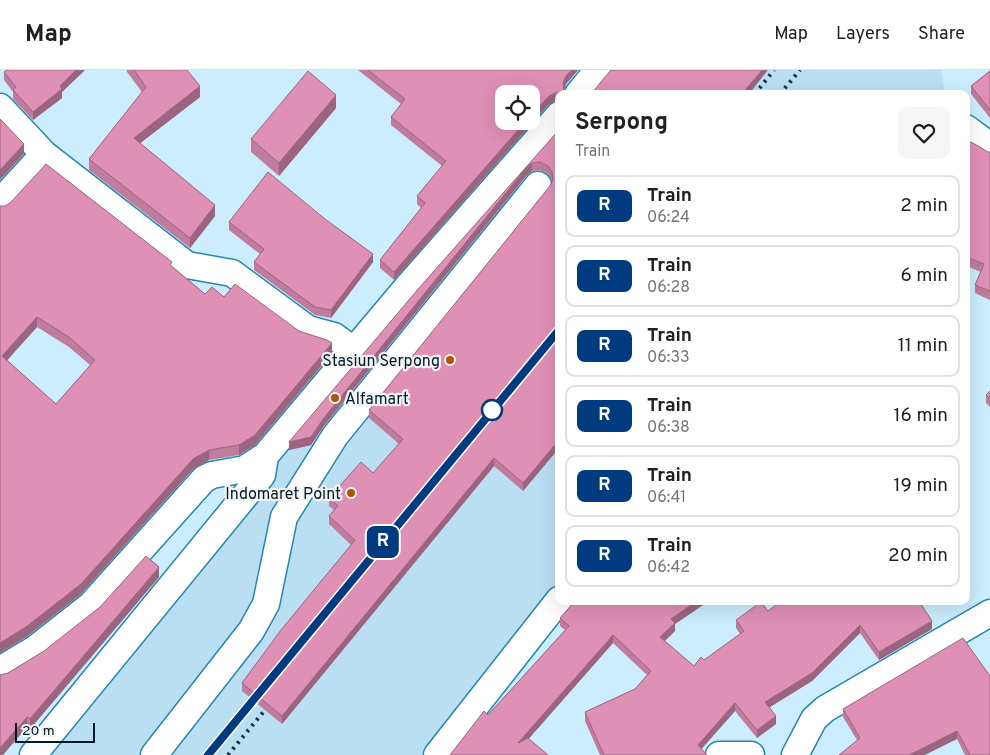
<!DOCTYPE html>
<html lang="en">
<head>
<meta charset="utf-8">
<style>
  :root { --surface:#fff; --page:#f6f6f6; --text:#202124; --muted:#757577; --line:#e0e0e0 }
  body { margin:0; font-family:Overpass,sans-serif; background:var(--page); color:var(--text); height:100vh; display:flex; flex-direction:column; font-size:19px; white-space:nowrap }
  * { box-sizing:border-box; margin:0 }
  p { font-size:16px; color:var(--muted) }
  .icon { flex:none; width:28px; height:28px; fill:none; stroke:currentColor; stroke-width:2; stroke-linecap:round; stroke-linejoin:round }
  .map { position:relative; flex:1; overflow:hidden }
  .side { position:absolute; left:555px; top:20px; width:415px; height:515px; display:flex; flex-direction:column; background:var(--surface); border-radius:10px; box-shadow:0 5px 20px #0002 }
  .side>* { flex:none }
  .badge { padding:0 10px; border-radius:8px; font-size:18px; line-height:32px }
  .fabs { position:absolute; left:495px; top:15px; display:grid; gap:10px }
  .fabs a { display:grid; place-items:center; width:45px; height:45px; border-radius:10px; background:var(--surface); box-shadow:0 5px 20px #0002; font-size:25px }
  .scale { position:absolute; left:15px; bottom:12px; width:80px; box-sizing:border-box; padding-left:5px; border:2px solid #001a27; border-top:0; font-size:14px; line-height:18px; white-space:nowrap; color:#001a27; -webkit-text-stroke:4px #f4f4f4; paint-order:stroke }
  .map>.badge { position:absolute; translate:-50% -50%; box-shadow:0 0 0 2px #fff }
  .round { display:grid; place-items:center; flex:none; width:52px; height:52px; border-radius:10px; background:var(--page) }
  .head { display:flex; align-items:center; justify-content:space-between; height:85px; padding:0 20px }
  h1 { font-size:24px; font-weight:700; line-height:38px }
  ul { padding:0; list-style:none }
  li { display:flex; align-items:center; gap:15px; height:62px; margin:0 10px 8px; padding:0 10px; border:2px solid var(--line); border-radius:10px }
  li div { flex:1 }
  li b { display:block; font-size:19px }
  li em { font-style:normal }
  li .badge { min-width:55px; font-weight:700; text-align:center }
  header { display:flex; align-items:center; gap:30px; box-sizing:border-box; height:70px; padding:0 25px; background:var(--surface); border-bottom:1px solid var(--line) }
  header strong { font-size:24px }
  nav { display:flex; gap:28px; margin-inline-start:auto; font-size:18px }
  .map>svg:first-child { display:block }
  .built { fill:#badff2 }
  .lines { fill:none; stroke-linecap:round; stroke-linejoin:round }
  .minor-casing { stroke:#2487af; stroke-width:29 }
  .minor { stroke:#fff; stroke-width:26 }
  .rail { stroke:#193441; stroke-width:4; stroke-dasharray:2.5 5; stroke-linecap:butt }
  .wall { fill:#c07c9c; fill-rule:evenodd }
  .shaded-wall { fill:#9c657f }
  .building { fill:#df90b5; stroke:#9c657f; fill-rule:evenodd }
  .line-casing { stroke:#fff; stroke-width:11 }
  .line { stroke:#003b80; stroke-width:8 }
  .poi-dot { fill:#b25403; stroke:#f4f4f4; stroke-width:2 }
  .stop-dot { fill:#fff; stroke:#003b80; stroke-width:2.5 }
  .labels { text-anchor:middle; stroke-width:4.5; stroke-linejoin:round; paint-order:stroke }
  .poi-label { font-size:16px; fill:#001a27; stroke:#f4f4f4; text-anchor:end }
</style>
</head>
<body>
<header>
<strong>Map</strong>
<nav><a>Map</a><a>Layers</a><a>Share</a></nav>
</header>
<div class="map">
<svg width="990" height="685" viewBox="0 0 990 685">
  <rect width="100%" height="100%" fill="#cbedfe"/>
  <g class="built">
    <polygon points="604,0 941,0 945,24 583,24"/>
    <polygon points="559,51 559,531 435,685 28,685"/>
  </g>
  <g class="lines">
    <defs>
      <g id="minor">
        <polyline points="578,24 598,0"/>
        <polyline points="0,37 44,84 187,195 232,203 308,259 334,266 353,280"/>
        <polyline points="966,58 990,76"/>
        <polyline points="0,132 44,84"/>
        <polyline points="0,600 35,579 91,535 204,409 212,405 245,399 265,386"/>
        <polyline points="33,685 262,405 265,386 408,216 559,45"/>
        <polyline points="154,685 251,561 266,534 284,447 335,366 538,115"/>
        <polyline points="437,685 559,530"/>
        <polyline points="719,685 751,685"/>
        <polyline points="795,685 814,649 825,639 990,543"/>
      </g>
    </defs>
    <use href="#minor" class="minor-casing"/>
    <use href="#minor" class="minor"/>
    <g class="rail">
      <polyline points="755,24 774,0"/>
      <polyline points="780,24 800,0"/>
      <polyline points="208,685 261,619"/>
      <polyline points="228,685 274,629"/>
    </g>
  </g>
  <g class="wall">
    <polygon points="7,0 85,0 62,22 62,28 33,50 13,29 13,22 4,10 4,2"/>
    <polygon points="127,0 187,0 200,27 140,73 215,146 190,178 89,100 89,89 142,22 127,2"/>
    <polygon points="358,0 578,0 566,14 564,20 566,24 559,24 559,30 555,31 548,35 394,210 380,198 380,190 421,138 417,134 417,126 442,96 391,55 391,47 401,34"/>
    <polygon points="990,1 990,48 971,24 971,16"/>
    <polygon points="336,38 279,106 251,82 251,69"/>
    <polygon points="559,60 559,378 523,421 494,396 282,654 242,621 242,613 351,475 329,454 329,446 334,440 329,436 329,428 373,403 399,374 369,348 369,340 550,116 552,110 548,104 540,100 532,101 526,106 323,357 311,375 289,380"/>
    <polygon points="966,71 988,82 990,82 990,230 975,223 975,215 981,202 966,196"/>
    <path d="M 0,136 L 172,196 L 205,224 L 224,227 L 299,261 L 332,283 L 255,375 L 239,385 L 209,390 L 193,399 L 81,524 L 26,567 L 0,583 ZM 37,257 L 69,277 L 90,295 L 56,334 L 7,290 Z"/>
    <polygon points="229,152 373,192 331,248 315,245 254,200 254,192 260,184 229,160"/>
    <polygon points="990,321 990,337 986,333 986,325"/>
    <polygon points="159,507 30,659 27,657 8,603 44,581"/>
    <polygon points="706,531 706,533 675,554 675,561 665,571 694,596 704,590 740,564 736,558 736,550 768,541 932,559 879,590 860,563 812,611 770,637 776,654 757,668 735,641 701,679 707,685 600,685 585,651 585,642 635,619 647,605 613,573 528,669 488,645 565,560 560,556 560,548"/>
    <polygon points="990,606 990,685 965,685 957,669 857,670 843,647 843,639"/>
  </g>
  <g class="shaded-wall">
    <polygon points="76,0 85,0 62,22 62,28 33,50 33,42"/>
    <polygon points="572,0 578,0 566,14 563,21 563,13 566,6"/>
    <polygon points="762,0 768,0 749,24 742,24"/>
    <polygon points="200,16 200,27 134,78 134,68"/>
    <polygon points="555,23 555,31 548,35 394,210 394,202 526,51 531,51 531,46 548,27"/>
    <polygon points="336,25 336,38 279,106 279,93"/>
    <polygon points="24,74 24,84 0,110 0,100"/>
    <polygon points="532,93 532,101 526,106 323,357 311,375 289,380 289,372 323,349 526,98"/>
    <polygon points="215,135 215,146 190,178 190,168"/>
    <polygon points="373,184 373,192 331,248 331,240"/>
    <polygon points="37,247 37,257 2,296 2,286"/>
    <polygon points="332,273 332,283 255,375 239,385 239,375"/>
    <polygon points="559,311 559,319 555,315"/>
    <polygon points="559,370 559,378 523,421 523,413"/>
    <polygon points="209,380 209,390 193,399 81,524 26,567 0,583 0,573 193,389"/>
    <polygon points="494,388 494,396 282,654 282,646"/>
    <polygon points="159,497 159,507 30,659 30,649"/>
    <polygon points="697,531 706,531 706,533 675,554 675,561 660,575 660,567 671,549"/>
    <polygon points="932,551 932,559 879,590 879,582"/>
    <polygon points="860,555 860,563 812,611 765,640 765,632"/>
    <polygon points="613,565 613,573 518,681 518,673"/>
    <polygon points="735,633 735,641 698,683 698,675"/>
    <polygon points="776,646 776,654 757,668 757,660"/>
    <polygon points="27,647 27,657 3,685 0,685 0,678"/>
    <polygon points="957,661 957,669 925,685 909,685"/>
  </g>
  <g class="building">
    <polygon points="7,0 76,0 60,16 62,19 33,42 13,20 16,17 4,2"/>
    <polygon points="134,0 187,0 200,16 134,68 215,135 190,168 89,89 146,17"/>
    <polygon points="368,0 572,0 566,6 563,13 564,21 566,24 561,22 555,23 548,27 531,46 531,24 504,24 504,51 526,51 394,202 380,190 425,133 417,126 446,91 391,47 405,29"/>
    <polygon points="611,0 762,0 742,24 591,24"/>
    <polygon points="308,1 336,25 279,93 251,69"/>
    <polygon points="990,1 990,40 971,16"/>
    <polygon points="0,49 24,74 0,100"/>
    <polygon points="559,60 559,311 555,315 559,317 559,370 523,413 494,388 282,646 242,613 281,560 355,470 329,446 338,436 329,428 361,392 373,403 403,369 369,340 550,116 553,109 552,102 548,96 540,92 532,93 526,98 323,349 311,367 289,372 419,218"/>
    <polygon points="966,71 973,73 988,82 990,82 990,221 975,215 984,194 966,187"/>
    <path d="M 46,94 L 172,192 L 170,195 L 205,224 L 212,217 L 224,227 L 235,214 L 299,261 L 327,270 L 332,273 L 255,365 L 239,375 L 209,380 L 193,389 L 81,514 L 26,557 L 0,573 L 0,136 L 5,136 L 11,132 ZM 37,247 L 69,267 L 95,290 L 56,334 L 2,286 Z"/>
    <polygon points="268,102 325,149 373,184 331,240 315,237 254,192 264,179 229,152"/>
    <polygon points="990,321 990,329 986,325"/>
    <polygon points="146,486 159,497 30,649 27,647 0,678 0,605 8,603 44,581 100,537"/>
    <polygon points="575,531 697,531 671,549 675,553 660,567 694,596 701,587 704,590 744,561 736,550 761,532 768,541 781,531 919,531 932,551 879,582 860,555 812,603 765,632 776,646 757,660 735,633 698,675 707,685 604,685 585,642 635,619 651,601 613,565 518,673 528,668 548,685 450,685 484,641 488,645 569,556 560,548"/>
    <polygon points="963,568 990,606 990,685 970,685 957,661 909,685 839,685 860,668 843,639"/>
  </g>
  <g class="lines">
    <defs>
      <polyline id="line" points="208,685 559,260"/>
    </defs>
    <use href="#line" class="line-casing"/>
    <use href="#line" class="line"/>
  </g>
  <g class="poi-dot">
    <circle cx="450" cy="290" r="5"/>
    <circle cx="335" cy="328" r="5"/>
    <circle cx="351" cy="423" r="5"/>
  </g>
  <circle class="stop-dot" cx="492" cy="340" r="10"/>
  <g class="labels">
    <g class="poi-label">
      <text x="440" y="296">Stasiun Serpong</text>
      <text x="345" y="334" text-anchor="start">Alfamart</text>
      <text x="341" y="429">Indomaret Point</text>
    </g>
  </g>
</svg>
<div class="fabs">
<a><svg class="icon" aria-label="locate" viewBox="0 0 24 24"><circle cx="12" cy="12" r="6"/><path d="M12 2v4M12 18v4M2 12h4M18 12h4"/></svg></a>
</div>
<div class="scale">20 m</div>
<b class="badge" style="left:383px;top:472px;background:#003b80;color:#fff">R</b>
<section class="side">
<div class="head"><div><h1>Serpong</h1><p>Train</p></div><a class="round"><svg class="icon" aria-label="heart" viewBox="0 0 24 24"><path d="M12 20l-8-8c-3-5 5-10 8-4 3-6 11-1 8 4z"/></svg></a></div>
<ul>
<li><span class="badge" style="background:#003b80;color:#fff">R</span><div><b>Train</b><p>06:24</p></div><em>2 min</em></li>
<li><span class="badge" style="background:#003b80;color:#fff">R</span><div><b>Train</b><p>06:28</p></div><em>6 min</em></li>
<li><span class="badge" style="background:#003b80;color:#fff">R</span><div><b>Train</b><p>06:33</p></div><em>11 min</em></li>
<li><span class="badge" style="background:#003b80;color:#fff">R</span><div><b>Train</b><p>06:38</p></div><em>16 min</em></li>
<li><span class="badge" style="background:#003b80;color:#fff">R</span><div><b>Train</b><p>06:41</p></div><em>19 min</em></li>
<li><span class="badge" style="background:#003b80;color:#fff">R</span><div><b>Train</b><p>06:42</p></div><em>20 min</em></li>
</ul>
</section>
</div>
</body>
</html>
